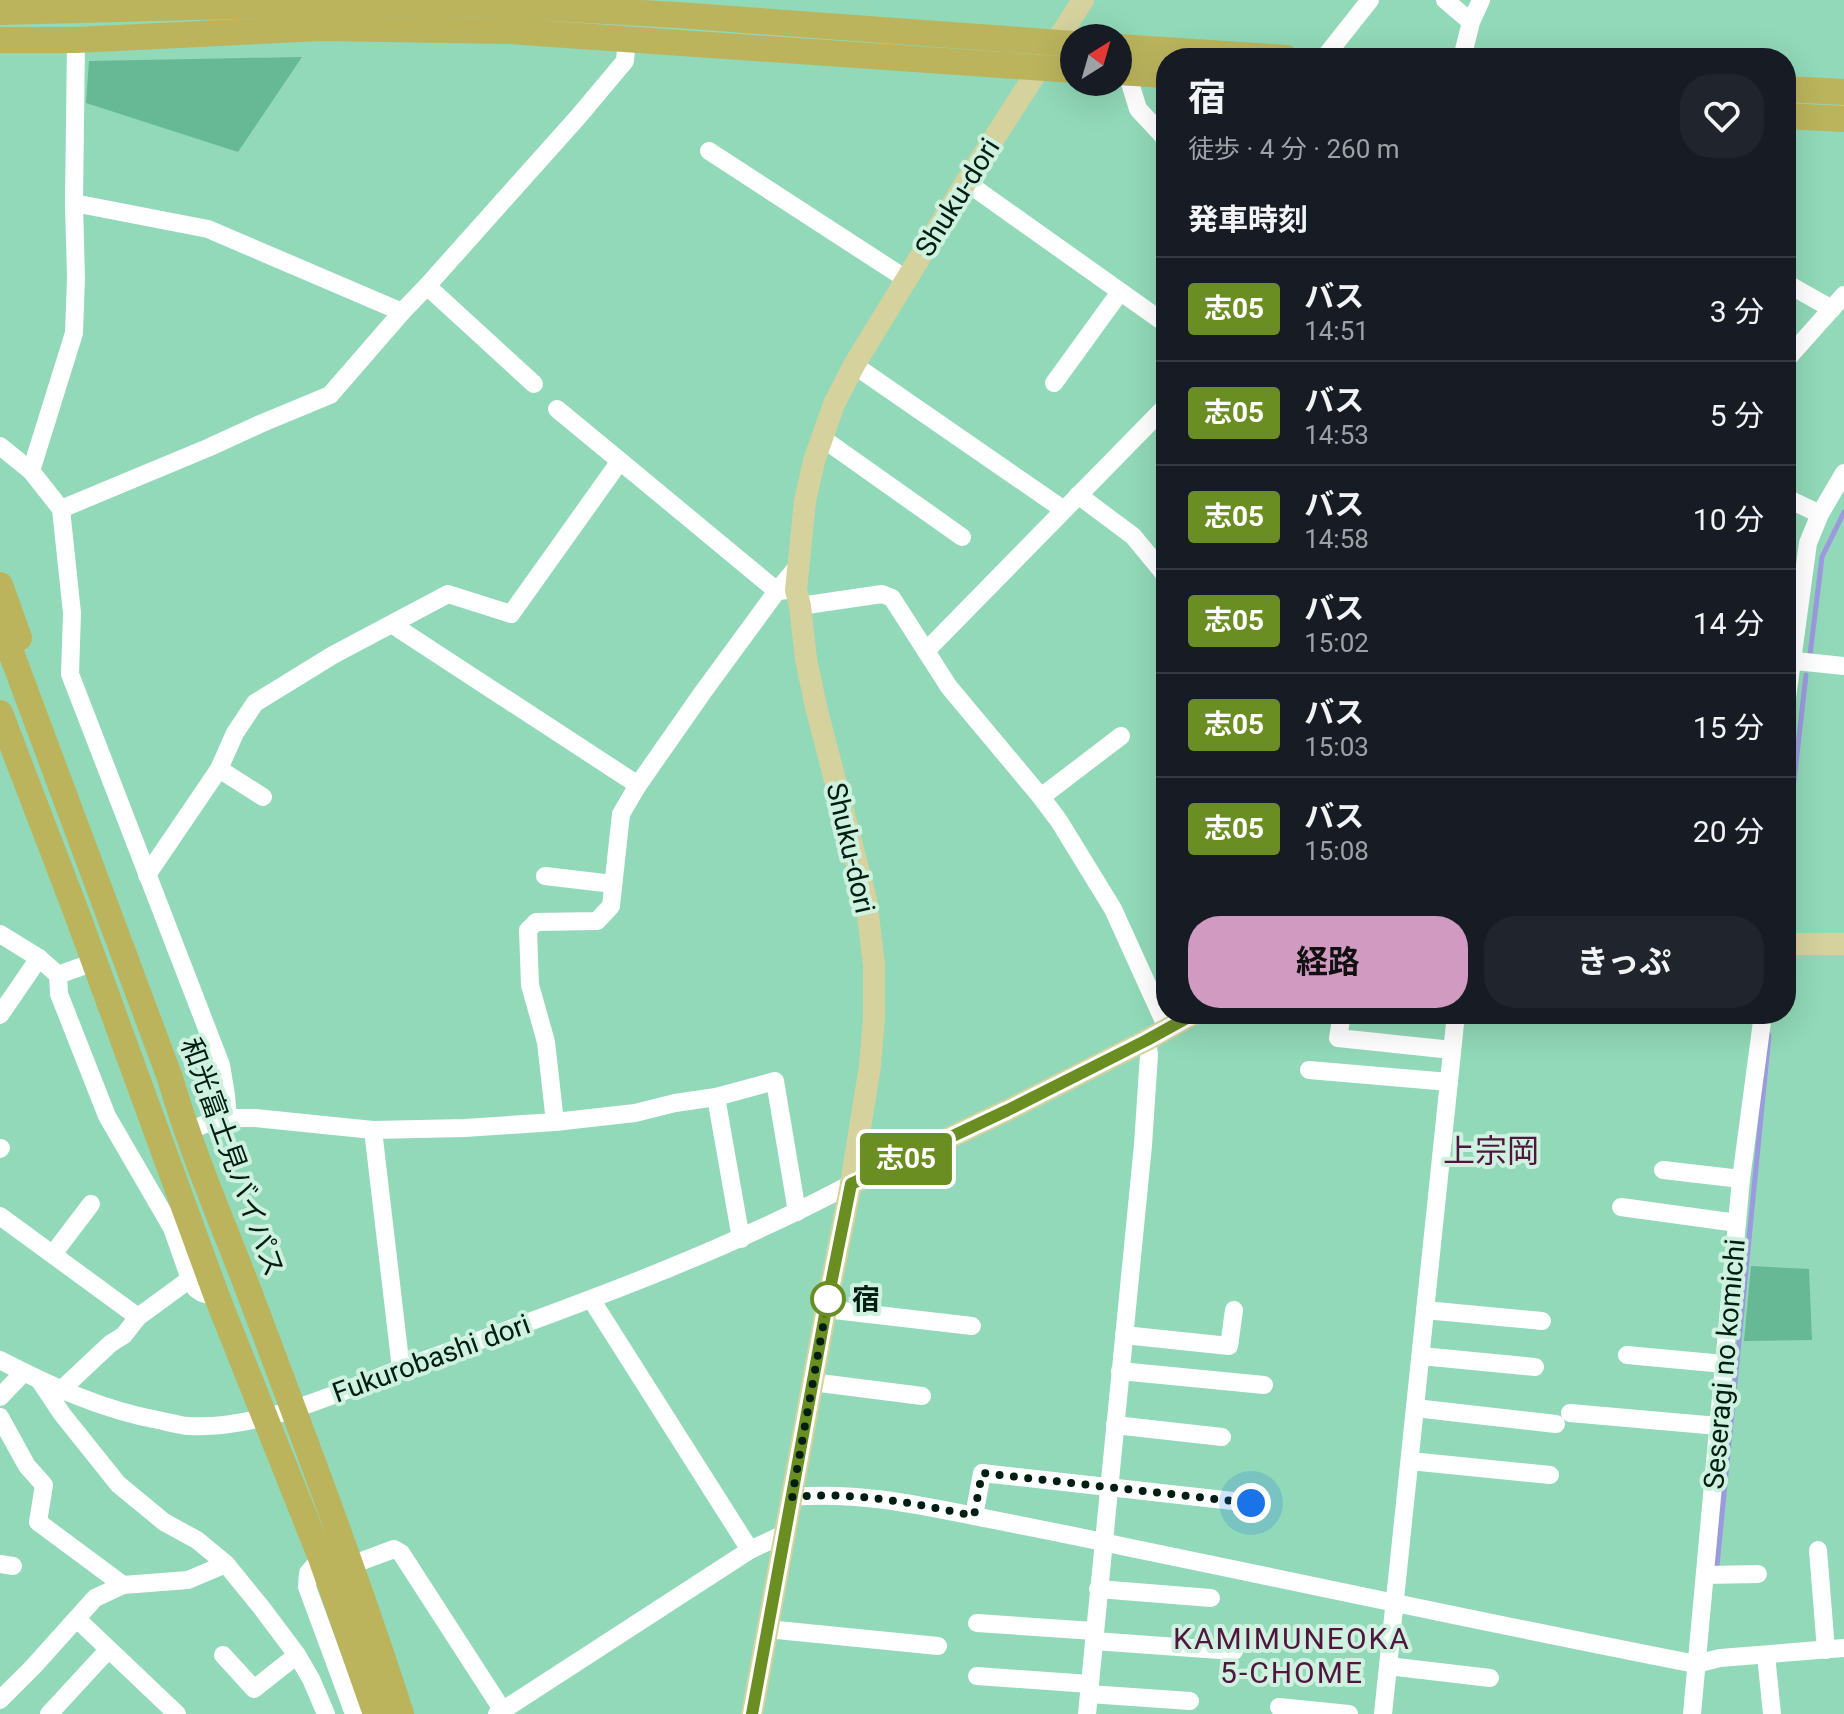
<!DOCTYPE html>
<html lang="ja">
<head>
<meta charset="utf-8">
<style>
  :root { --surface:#171b24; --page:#20242c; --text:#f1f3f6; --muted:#9ea1a6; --line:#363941; --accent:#d19ac1 }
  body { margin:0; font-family:Roboto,"Noto Sans JP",sans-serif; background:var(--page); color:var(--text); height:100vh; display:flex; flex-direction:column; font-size:30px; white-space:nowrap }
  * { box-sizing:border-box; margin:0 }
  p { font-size:26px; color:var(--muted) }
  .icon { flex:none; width:44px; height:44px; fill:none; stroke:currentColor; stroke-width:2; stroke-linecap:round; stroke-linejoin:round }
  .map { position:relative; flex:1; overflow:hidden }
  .side { position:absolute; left:1156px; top:48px; width:640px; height:976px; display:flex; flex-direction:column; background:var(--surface); border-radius:32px; box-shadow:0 8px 32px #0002 }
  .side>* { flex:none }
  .badge { padding:0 16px; border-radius:6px; font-size:28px; line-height:52px }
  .needle { width:52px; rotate:37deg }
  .tools { position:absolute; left:1060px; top:24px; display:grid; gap:16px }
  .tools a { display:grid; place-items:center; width:72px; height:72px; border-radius:50%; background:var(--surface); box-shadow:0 8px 32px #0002; font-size:40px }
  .you { position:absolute; width:40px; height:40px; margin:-20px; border:6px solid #fff; border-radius:50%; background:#1a73e8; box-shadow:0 0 0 12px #1a73e833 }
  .map>.badge { position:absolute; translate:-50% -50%; box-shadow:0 0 0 4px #fff }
  h2 { padding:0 32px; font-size:30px; line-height:72px }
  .round { display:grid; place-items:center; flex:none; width:84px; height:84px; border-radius:32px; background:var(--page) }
  .head { display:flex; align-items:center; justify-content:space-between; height:136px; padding:0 32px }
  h1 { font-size:38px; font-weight:700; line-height:60px }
  .primary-button { display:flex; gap:16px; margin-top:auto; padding:16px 32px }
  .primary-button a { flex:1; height:92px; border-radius:32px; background:var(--accent); color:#111; font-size:32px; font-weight:700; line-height:92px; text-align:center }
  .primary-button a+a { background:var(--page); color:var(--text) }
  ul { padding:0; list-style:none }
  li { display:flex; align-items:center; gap:24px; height:104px; padding:0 32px; border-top:2px solid var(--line) }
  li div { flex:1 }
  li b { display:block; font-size:30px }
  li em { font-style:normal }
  li .badge { min-width:88px; font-weight:700; text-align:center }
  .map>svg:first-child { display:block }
  .green { fill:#67b996 }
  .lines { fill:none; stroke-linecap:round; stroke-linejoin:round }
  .stream { stroke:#9b9ade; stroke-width:5 }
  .minor { stroke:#fff; stroke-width:18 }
  .major { stroke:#d6d29e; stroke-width:22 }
  .highway { stroke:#bbb45d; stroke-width:26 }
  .line-casing { stroke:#fff; stroke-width:18 }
  .line { stroke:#6b8e23; stroke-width:12 }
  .walk { stroke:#011e13; stroke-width:8; stroke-dasharray:0 14.4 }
  .stop-dot { fill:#fff; stroke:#6b8e23; stroke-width:4 }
  .labels { text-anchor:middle; stroke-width:8; stroke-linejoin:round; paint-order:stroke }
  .street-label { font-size:28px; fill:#011e13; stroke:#cef1e0 }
  .stop-label { font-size:28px; font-weight:bold; fill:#011e13; stroke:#cef1e0; text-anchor:start }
  .neighbourhood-label { font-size:30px; letter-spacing:2px; fill:#51163d; stroke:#cef1e0 }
  .quarter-label { font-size:32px; fill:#51163d; stroke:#cef1e0 }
</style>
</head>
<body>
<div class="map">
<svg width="1844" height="1714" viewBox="0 0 1844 1714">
  <rect width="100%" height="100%" fill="#91d9b8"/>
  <g class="green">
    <polygon points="302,57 238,152 86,103 89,61"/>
    <polygon points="1751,1266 1809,1269 1812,1340 1744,1341"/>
  </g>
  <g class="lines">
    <g class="stream">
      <polyline points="1810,655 1822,557 1844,512"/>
      <polyline points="1786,851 1806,675"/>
      <polyline points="1717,1566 1769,1035"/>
    </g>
    <g class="minor">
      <polyline points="1445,0 1471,22"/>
      <polyline points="1324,58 1370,0"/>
      <polyline points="1462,58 1471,22 1481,0"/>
      <polyline points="1127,73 1138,109 1166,139"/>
      <polyline points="709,151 906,279"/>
      <polyline points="966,182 1166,324"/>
      <polyline points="74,203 208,229 402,312"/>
      <polyline points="1786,283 1832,309"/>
      <polyline points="427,286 534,384"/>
      <polyline points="1786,360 1844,295"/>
      <polyline points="854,365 1064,510"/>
      <polyline points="1054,383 1120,292"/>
      <polyline points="822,438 962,537"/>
      <polyline points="0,446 31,471 61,509 72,613 70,674 221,1065 226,1095 228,1118"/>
      <polyline points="620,461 777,591 789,590"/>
      <polyline points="31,471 74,333 76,278 74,203 76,40"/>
      <polyline points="1078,495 1133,536 1166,576"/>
      <polyline points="1786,498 1820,514"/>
      <polyline points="61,509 210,447 260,424 330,395 402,312 427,286 578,117 625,61 627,38"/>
      <polyline points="800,606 882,594 892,598 949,687 1041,797 1059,821 1113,909 1167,1028"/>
      <polyline points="393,625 638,785"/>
      <polyline points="926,651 1166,406"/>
      <polyline points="1786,660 1844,666"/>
      <polyline points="1786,705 1808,543 1820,514 1844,473"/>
      <polyline points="219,769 263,797"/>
      <polyline points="1041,797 1121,736"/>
      <polyline points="147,875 219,769 235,733 255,703 333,655 448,594 511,614 620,461 557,409"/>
      <polyline points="545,876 613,884"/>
      <polyline points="0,934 39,958 58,975 94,962"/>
      <polyline points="58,975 59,994 107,1116 172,1228 190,1279 196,1289 202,1293 217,1297"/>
      <polyline points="1342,1014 1338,1038 1452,1050"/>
      <polyline points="0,1015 39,958"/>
      <polyline points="1309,1070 1449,1082"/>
      <polyline points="716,1097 741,1239"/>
      <polyline points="555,1122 546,1042 530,985 528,930 536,922 597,921 611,906 621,814 638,785 703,692 777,591 797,567"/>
      <polyline points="373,1130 401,1369"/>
      <polyline points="186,1132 215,1120 228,1118 255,1118 373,1130 465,1128 555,1122 635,1113 675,1103 716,1097 775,1081 797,1212"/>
      <polyline points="0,1149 1,1148"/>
      <polyline points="1663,1170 1741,1179"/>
      <polyline points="1621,1207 1737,1223"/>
      <polyline points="0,1216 138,1317"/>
      <polyline points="53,1254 91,1204"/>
      <polyline points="591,1299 750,1550"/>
      <polyline points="826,1309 972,1326"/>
      <polyline points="1425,1310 1542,1321"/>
      <polyline points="1124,1335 1229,1346 1234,1310"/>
      <polyline points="1627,1355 1724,1364"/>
      <polyline points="1421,1356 1535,1367"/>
      <path d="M 0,1360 C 50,1386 103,1410 158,1420 C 168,1422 178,1425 188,1426 C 260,1430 336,1393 403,1368 C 554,1313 708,1260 851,1184"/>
      <polyline points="1120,1371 1264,1385"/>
      <polyline points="40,1381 62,1414 118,1484 164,1522 197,1540 226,1564 261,1607 297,1655 311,1679 326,1714"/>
      <polyline points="812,1382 922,1396"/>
      <polyline points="61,1390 110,1344 124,1335 138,1317 190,1279"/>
      <polyline points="0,1397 24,1372"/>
      <polyline points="1415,1408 1556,1424"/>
      <polyline points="1570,1413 1718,1426"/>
      <polyline points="0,1417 27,1466 44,1485 38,1522 123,1585 188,1580 226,1564"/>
      <polyline points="1115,1425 1222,1437"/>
      <polyline points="1410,1461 1550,1475"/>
      <path d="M 792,1497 C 859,1491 924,1506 989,1519 C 1035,1528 1081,1537 1126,1547 C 1316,1586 1506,1627 1696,1664 L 1720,1658 L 1844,1648"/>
      <polyline points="974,1516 982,1473 1251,1503"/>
      <polyline points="1818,1550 1826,1650"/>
      <polyline points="321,1558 308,1573 307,1587 354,1714"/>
      <polyline points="0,1564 13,1566"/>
      <polyline points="351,1565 394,1549 401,1553 505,1714"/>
      <polyline points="1705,1575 1758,1574"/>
      <polyline points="1098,1589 1211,1598"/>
      <polyline points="77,1619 177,1714"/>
      <polyline points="977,1623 1094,1631"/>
      <polyline points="767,1629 938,1646"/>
      <polyline points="1094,1641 1234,1651"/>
      <polyline points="223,1655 254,1689 297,1655"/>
      <polyline points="1766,1655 1772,1714"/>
      <polyline points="1388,1666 1490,1678"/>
      <polyline points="977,1676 1089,1684"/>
      <polyline points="1089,1694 1190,1701"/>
      <polyline points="0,1700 33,1667 95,1598 123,1585"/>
      <polyline points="1279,1707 1349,1714"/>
      <polyline points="49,1714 108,1650"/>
      <polyline points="497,1714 750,1550 784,1534"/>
      <polyline points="1087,1714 1143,1145 1149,1055 1147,1040"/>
      <polyline points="1383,1714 1456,1014"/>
      <polyline points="1692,1714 1741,1179 1763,1014"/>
    </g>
    <g class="major">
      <polyline points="1786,944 1844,944"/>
      <polyline points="851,1184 1008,1110 1147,1040 1194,1014"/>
      <polyline points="752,1714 826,1309 851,1184 870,1066 874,1017 874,965 866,899 816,707 806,659 800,606 796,590 805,501 814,461 822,438 834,404 854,365 966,182 1083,0"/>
    </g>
    <g class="highway">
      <polyline points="0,12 354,3 501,5 677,15 1074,44"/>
      <polyline points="0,40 76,40 322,28 507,31 1074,70"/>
      <polyline points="1118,47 1286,58"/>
      <polyline points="1118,72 1166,75"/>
      <polyline points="1786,89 1844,92"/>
      <polyline points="1786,116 1844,119"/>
      <polyline points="0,585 19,638"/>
      <path d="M 0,623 L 170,1078 C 191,1150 221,1219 248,1289 C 301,1430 355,1571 401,1714"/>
      <polyline points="0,713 77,914 217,1297 321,1558 376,1714"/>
    </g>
  </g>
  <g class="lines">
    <defs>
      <polyline id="line" points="752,1714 826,1309 851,1184 1008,1110 1147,1040 1194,1014"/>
    </defs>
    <use href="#line" class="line-casing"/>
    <use href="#line" class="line"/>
    <path class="walk" d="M 828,1299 L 792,1497 C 853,1491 914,1503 974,1516 L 982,1473 L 1251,1503"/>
  </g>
  <circle class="stop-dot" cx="828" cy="1299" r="16"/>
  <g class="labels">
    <g class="street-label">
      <text transform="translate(957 197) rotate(-58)" y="10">Shuku-dori</text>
      <text transform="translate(851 848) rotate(77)" y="10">Shuku-dori</text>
      <text transform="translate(233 1157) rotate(70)" y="10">和光富士見バイパス</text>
      <text transform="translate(431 1358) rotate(-20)" y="10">Fukurobashi dori</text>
      <text transform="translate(1724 1364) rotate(-85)" y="10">Seseragi no komichi</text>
    </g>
    <g class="stop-label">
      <text x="852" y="1309">宿</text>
    </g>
    <g class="neighbourhood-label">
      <text x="1292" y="1649">KAMIMUNEOKA<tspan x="1292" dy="34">5-CHOME</tspan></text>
    </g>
    <g class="quarter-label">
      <text x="1491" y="1162">上宗岡</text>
    </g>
  </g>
</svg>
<div class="tools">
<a><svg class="needle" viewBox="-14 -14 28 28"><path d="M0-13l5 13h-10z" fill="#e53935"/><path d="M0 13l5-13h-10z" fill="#9ea1a6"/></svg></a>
</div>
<div class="you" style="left:1251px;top:1503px"></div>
<b class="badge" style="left:906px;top:1159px;background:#6b8e23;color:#fff">志05</b>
<section class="side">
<div class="head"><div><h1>宿</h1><p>徒歩 · 4 分 · 260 m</p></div><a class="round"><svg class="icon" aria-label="heart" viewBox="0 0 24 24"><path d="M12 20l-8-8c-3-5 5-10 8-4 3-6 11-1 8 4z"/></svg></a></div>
<h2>発車時刻</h2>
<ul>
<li><span class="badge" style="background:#6b8e23;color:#fff">志05</span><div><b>バス</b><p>14:51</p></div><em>3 分</em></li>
<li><span class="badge" style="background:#6b8e23;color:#fff">志05</span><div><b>バス</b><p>14:53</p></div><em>5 分</em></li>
<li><span class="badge" style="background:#6b8e23;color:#fff">志05</span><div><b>バス</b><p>14:58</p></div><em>10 分</em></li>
<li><span class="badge" style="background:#6b8e23;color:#fff">志05</span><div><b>バス</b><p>15:02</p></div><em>14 分</em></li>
<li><span class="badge" style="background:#6b8e23;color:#fff">志05</span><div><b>バス</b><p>15:03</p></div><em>15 分</em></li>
<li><span class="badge" style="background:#6b8e23;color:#fff">志05</span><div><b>バス</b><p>15:08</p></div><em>20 分</em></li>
</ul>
<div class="primary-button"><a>経路</a><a>きっぷ</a></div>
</section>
</div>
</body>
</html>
